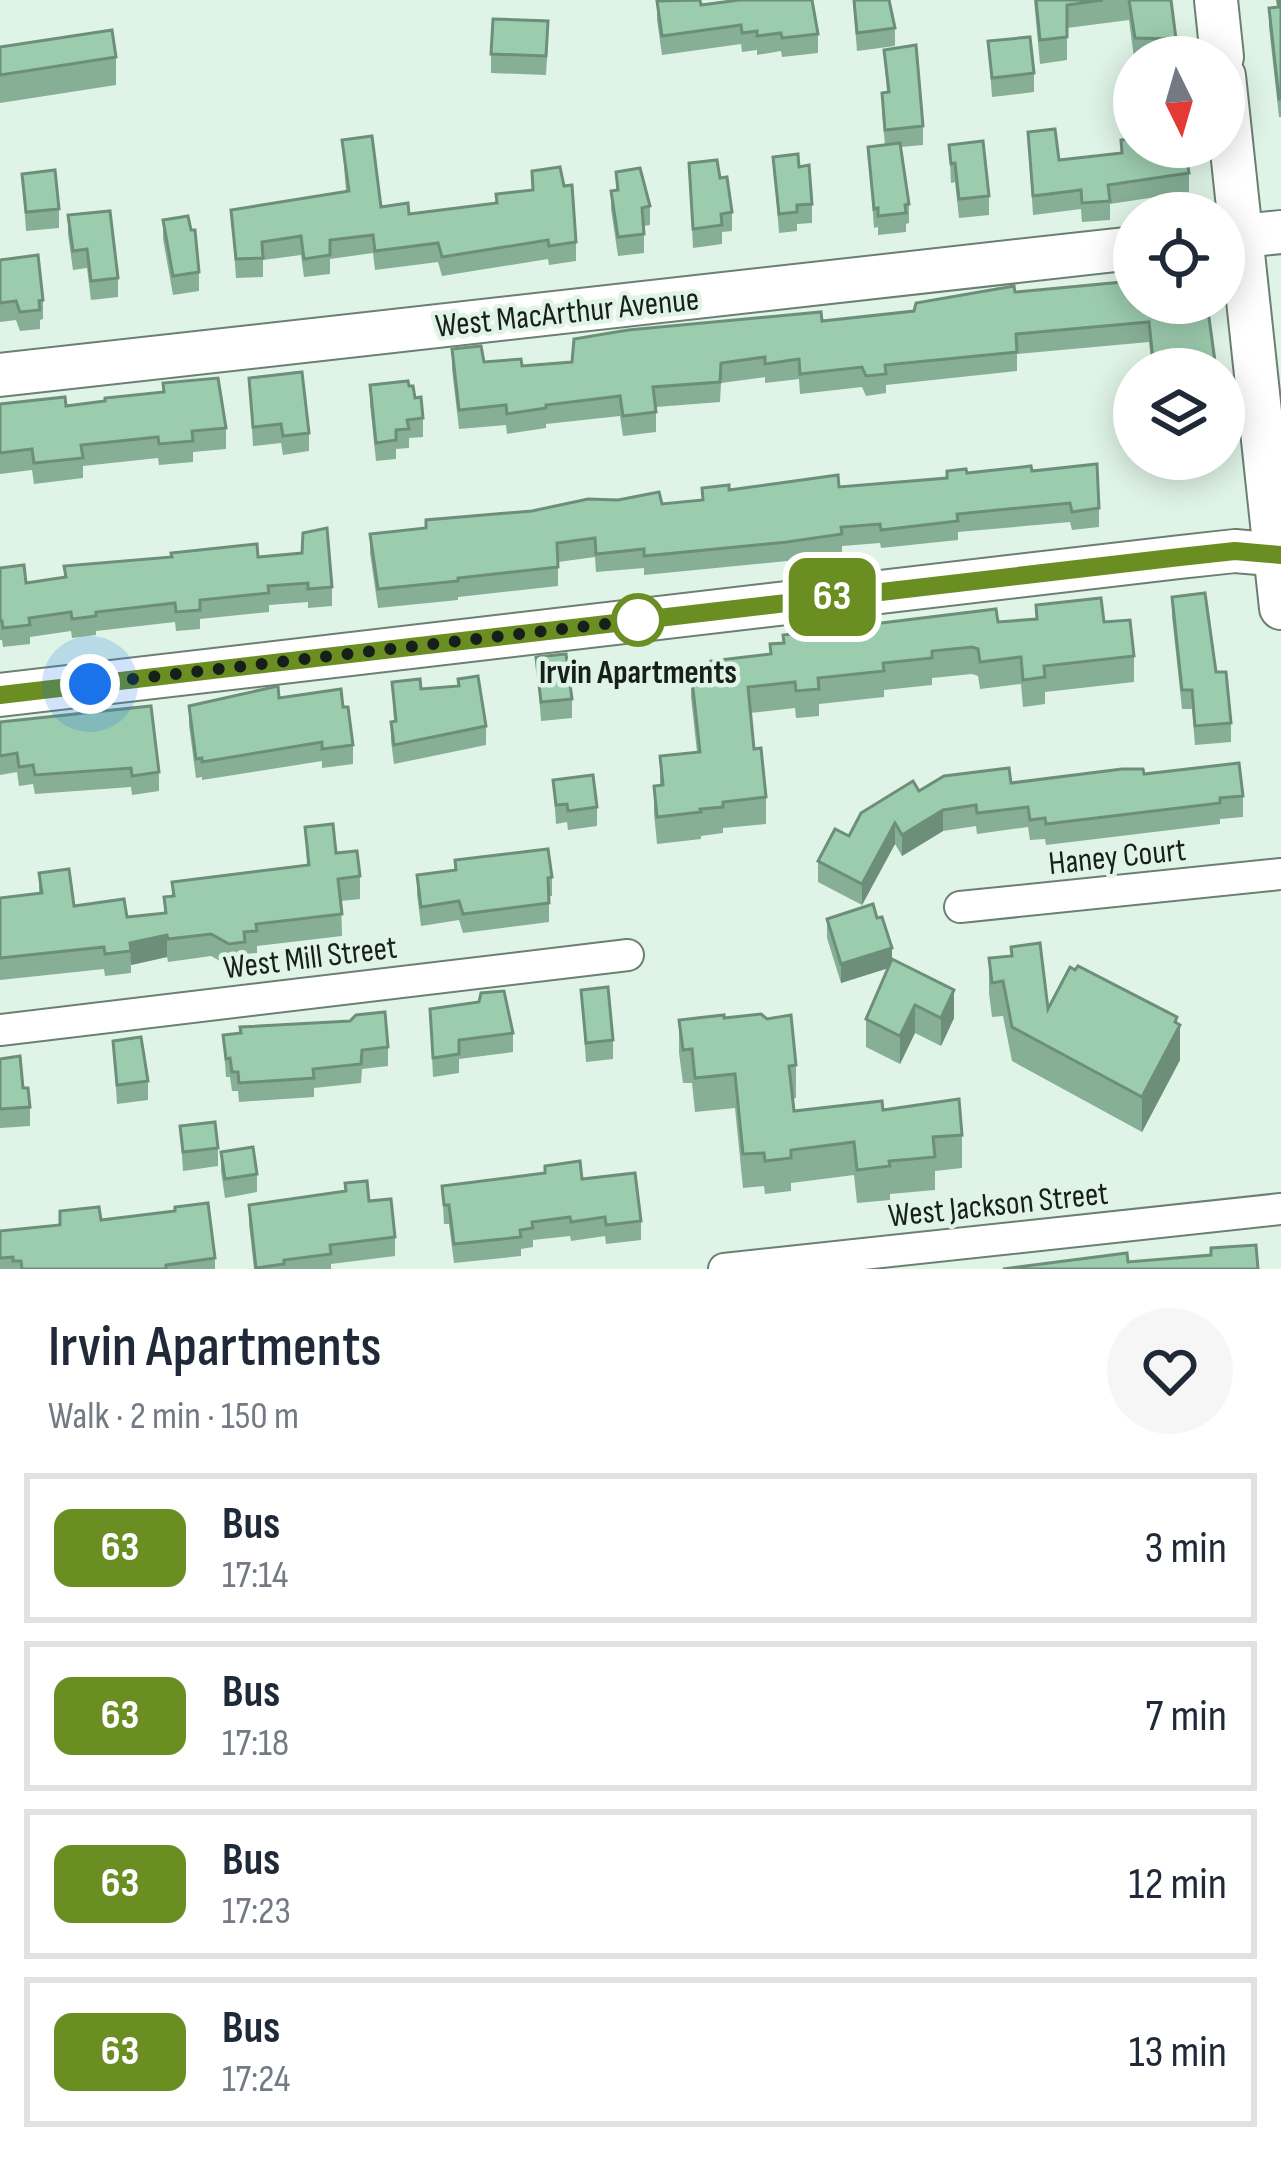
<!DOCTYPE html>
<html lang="en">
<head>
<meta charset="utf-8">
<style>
  :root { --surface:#fff; --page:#f6f6f7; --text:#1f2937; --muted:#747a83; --line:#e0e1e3 }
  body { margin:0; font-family:"Sofia Sans Condensed",sans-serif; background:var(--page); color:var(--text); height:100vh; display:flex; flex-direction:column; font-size:45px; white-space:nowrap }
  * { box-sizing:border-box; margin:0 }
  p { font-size:39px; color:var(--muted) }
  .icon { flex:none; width:66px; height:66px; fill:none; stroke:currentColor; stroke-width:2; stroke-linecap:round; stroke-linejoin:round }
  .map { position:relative; height:1269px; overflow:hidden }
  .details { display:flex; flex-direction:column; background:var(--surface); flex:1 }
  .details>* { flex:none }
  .badge { padding:0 24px; border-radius:18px; font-size:42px; line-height:78px }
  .needle { width:78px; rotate:175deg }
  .tools { position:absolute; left:1113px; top:36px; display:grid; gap:24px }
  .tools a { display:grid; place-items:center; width:132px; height:132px; border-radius:50%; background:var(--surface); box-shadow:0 6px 30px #0003; font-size:60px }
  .you { position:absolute; width:60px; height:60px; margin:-30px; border:9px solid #fff; border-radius:50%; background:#1a73e8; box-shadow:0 0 0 18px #1a73e833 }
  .map>.badge { position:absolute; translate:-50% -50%; box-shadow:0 0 0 6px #fff }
  .round { display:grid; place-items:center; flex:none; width:126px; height:126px; border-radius:63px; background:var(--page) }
  .headline { display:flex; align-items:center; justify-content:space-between; height:204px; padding:0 48px }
  h1 { font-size:57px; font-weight:600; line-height:90px }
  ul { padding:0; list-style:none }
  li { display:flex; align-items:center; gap:36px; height:150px; margin:0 24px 18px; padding:0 24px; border:6px solid var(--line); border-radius:0px }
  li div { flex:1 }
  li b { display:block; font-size:45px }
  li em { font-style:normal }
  li .badge { min-width:132px; font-weight:700; text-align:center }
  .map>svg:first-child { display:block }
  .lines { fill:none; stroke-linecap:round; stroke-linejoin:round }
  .street-casing { stroke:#6c7f73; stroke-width:34 }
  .secondary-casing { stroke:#6c7f73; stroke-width:46 }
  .street { stroke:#fff; stroke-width:30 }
  .secondary { stroke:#fff; stroke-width:42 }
  .wall { fill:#86af96 }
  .shaded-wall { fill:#6d8f7a }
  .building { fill:#9cccae; stroke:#6d8f7a; stroke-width:3 }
  .line-casing { stroke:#fff; stroke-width:27 }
  .line { stroke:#6b8e23; stroke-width:18 }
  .walk { stroke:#171f1a; stroke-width:12; stroke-dasharray:0 21.6 }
  .stop-dot { fill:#fff; stroke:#6b8e23; stroke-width:6 }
  .labels { text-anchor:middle; stroke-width:9; stroke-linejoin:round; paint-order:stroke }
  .street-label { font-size:33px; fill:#171f1a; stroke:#dff4e6 }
  .stop-label { font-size:33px; font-weight:bold; fill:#171f1a; stroke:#dff4e6 }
</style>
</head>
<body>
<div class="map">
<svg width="1281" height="1269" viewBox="0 0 1281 1269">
  <rect width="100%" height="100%" fill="#dff4e6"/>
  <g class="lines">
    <defs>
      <g id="street">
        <polyline points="960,907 1281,874"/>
        <polyline points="0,1030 628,955"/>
        <polyline points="724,1269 1281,1209"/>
      </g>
      <g id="secondary">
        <polyline points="1216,0 1222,57"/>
        <polyline points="1224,76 1281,608"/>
        <polyline points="1224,238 1281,232"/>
        <polyline points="0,375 1134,248"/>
        <polyline points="0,695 1180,557 1235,551 1281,555"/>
      </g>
    </defs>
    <use href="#street" class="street-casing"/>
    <use href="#secondary" class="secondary-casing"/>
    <use href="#street" class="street"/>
    <use href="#secondary" class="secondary"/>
  </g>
  <g class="wall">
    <polygon points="853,0 889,0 895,28 895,46 857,51"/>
    <polygon points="1034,0 1171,0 1176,39 1176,57 1134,58 1129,20 1067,28 1067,60 1040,64"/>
    <polygon points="1276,0 1281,0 1281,117 1279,117 1269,27 1269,8 1277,7"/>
    <polygon points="657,1 701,5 818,34 818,53 782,57 781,51 757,55 757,50 742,52 741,44 662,55 657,20"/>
    <polygon points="548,40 546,75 491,73 491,54"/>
    <polygon points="988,41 1034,73 1034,92 992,97"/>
    <polygon points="0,47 116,57 116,85 0,103"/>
    <polygon points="884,50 923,126 923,145 901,147 909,204 909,223 906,224 906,232 878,235 878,227 874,228 868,147 885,145 882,111 882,93 887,92"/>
    <polygon points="1134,84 1134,147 1189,173 1189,192 1110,204 1110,220 1082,222 1081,209 1033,215 1028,132 1059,160 1121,153 1133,138 1129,85"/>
    <polygon points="342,140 381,207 409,214 496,203 532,190 532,171 576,242 576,261 549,265 548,259 442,276 438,262 375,270 373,253 330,259 330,274 304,277 301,255 263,260 263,277 236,278 231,210 346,192"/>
    <polygon points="949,145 989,196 989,215 959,218 955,182 951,183"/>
    <polygon points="773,157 799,167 812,204 812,223 797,224 797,231 779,233"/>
    <polygon points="689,163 720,178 732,212 732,231 722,232 722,244 693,248"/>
    <polygon points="616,172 650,206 650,225 644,226 644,253 618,256 611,209 611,191 616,190"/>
    <polygon points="22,174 59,209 59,228 26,231"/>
    <polygon points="68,215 118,278 118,297 91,300 87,268 73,270 68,234"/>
    <polygon points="163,220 199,272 199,291 173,295 163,239"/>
    <polygon points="0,260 43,300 43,319 40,320 40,329 20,331 16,320 0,322"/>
    <polygon points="1134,281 1216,369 1152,369 1149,342 1017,354 1017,371 886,385 886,393 866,396 862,387 800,394 799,379 765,383 765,377 721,383 720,402 656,407 656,432 623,436 620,416 546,424 546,428 507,434 506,425 459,429 452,369 452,349 484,362 522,366 572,362 822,321 914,311 1015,292"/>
    <polygon points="249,378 309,433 309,451 283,455 281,443 253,446"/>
    <polygon points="370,385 409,386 423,418 423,437 409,438 409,448 396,449 396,459 376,461 370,404"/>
    <polygon points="0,404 66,406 226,428 226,449 193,452 193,462 159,465 158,458 83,466 83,478 34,484 32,470 0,474"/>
    <polygon points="1032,471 1099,508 1099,527 1072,530 1070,522 958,532 958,540 881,548 880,543 842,546 842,553 787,561 644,575 644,568 596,572 595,557 558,562 558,586 458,597 458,600 378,608 370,553 370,534 702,500 702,488 729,490 839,487 947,478 967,473"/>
    <polygon points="258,557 332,587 332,606 308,608 308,602 269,605 269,612 200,619 200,629 176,631 175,622 96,631 96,635 72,638 71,631 30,637 30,644 3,647 2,640 0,640 0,568 26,583 64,578 64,566"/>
    <polygon points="1172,597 1216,672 1231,723 1231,742 1195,745 1192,709 1182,709 1172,616"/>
    <polygon points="1036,605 1104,622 1134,656 1134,682 1045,692 1045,704 1023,707 1021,684 980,689 978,676 972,674 932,678 932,685 884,690 884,697 819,704 819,716 796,718 795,708 750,713 754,749 766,797 766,824 723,828 723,833 701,836 701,839 657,844 654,813 654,786 660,785 660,756 697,752 691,697 691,671 711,669 770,654 770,644 783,643 783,635 1036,619"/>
    <polygon points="536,657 572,699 572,718 541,721"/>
    <polygon points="458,679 486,726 486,745 394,764 391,741 391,722 394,721 392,682 421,689 458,686"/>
    <polygon points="279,698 343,707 353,745 353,764 322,768 322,761 202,780 202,777 196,778 189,725 189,706"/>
    <polygon points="0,722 159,772 159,791 132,795 131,787 35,794 33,784 19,786 17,772 0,775"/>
    <polygon points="1144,774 1243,796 1243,817 1220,819 1220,824 1046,845 1045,839 1030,840 1028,827 977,834 976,826 943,831 902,856 895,844 862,905 818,882 818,861 849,836 919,791"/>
    <polygon points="553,780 597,807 597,826 568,830 567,822 556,824"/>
    <polygon points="305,827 360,876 360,899 341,901 342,936 257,946 257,953 245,954 245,965 229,966 211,956 168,962 167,957 131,965 131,973 105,976 104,969 0,980 0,898 39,893 39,873 74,906 127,917 164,913 164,897 172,897 172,882 307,865"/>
    <polygon points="455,860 552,877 552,896 549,896 549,922 463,933 459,920 421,926 417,894 417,875 455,870"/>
    <polygon points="827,919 892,959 954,1018 941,1046 915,1033 900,1064 866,1047 866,1019 888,968 841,983 827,938"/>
    <polygon points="1011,947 1048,1009 1177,1024 1180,1060 1142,1132 1012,1061 1003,1016 992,1017 989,993 989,958 1011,956"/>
    <polygon points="581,990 613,1040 613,1059 586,1062"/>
    <polygon points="430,1009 513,1033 513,1052 459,1059 459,1073 433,1077"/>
    <polygon points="724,1018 796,1065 796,1098 792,1099 794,1111 883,1110 962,1135 962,1168 935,1171 935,1190 890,1194 890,1200 857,1203 854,1175 791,1183 791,1191 765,1194 764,1186 743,1188 735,1108 695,1112 692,1083 683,1083 679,1053 679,1020"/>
    <polygon points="223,1035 388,1047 388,1066 362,1069 361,1083 314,1088 314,1097 239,1102 238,1091 232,1091 230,1077 226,1077"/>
    <polygon points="113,1041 148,1081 148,1100 117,1104"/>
    <polygon points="0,1059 23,1088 30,1107 30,1126 0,1128"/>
    <polygon points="180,1126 218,1148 218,1166 183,1171"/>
    <polygon points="221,1152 257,1174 257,1192 225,1198 221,1171"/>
    <polygon points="582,1179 641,1221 641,1240 606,1244 605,1236 571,1241 570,1236 533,1240 533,1247 521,1249 521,1256 454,1263 449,1224 444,1224 442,1186"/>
    <polygon points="369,1201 395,1237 395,1256 331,1264 331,1269 254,1269 249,1224 249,1205"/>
    <polygon points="101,1220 215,1258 215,1269 0,1269 0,1231"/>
  </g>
  <g class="shaded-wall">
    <polygon points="943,810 943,831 902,856 902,835"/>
    <polygon points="895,823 895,844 862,905 862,884"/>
    <polygon points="167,935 167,957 131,965 130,943"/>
    <polygon points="892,948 892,967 841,983 841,964"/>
    <polygon points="954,990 954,1018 941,1046 941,1018"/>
    <polygon points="915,1005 915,1033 900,1064 900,1036"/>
    <polygon points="1177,1017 1177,1030 1180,1025 1180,1060 1142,1132 1142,1097"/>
  </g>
  <g class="building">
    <polygon points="700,0 701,5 739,0 812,0 818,34 782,38 781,33 757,36 757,31 742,33 741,25 662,36 657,1"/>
    <polygon points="854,0 889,0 895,28 857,33"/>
    <polygon points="1036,0 1103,0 1067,5 1067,37 1040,40"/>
    <polygon points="1129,0 1171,0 1176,39 1135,38"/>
    <polygon points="1278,0 1281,0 1281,98 1279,99 1269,8 1279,7"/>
    <polygon points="493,19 548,21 546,56 491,54"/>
    <polygon points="112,30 116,57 0,75 0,47"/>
    <polygon points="1030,37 1034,73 992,78 988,41"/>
    <polygon points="916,45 923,126 885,130 882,93 889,92 884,50"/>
    <polygon points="1134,84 1134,125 1129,85"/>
    <polygon points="1055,129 1059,160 1122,153 1121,140 1134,138 1134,147 1185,147 1189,173 1108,185 1110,201 1082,203 1081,190 1033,196 1028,132"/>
    <polygon points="372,136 381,207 408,203 409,214 497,203 496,194 533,190 532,171 560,167 564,186 572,185 576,242 549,246 548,240 442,257 438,243 375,251 373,235 330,240 330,255 304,259 301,236 262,242 263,258 236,259 231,210 349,191 342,140"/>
    <polygon points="983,141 989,196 959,199 955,163 951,164 949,145"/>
    <polygon points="900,143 909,204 905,205 906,213 878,216 878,208 874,209 868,147"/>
    <polygon points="798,154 799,167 809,165 812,204 797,205 797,212 779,214 773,157"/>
    <polygon points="717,160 720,178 727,177 732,212 721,214 722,225 693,229 689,163"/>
    <polygon points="640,168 650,206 642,208 644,234 618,237 611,191 618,190 616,172"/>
    <polygon points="55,170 59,209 26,212 22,174"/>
    <polygon points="110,211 118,278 91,281 87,249 73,251 68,215"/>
    <polygon points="188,216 191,230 195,230 199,272 173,276 163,220"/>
    <polygon points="38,255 43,300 39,301 40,310 20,312 16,301 0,303 0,260"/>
    <polygon points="1134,281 1134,303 1207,303 1216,369 1154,369 1149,322 1016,334 1017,352 885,365 886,374 866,376 862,367 800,374 799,359 765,364 765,357 721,363 720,382 653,387 656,412 623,416 620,396 546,405 546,408 507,414 506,405 459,410 452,349 481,346 484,362 521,359 522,366 572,362 574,339 628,330 821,312 822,321 914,311 916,303 1014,286 1015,292"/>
    <polygon points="302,372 309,433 283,436 281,424 253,427 249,378"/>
    <polygon points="218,378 226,428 192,431 193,441 159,444 158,437 81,445 83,458 34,463 32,449 0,453 0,404 65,397 66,406 105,401 105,398 164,392 163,383"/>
    <polygon points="408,381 409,386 413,386 415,398 421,397 423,418 407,420 409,429 396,430 396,440 376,443 370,385"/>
    <polygon points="1097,464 1099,508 1072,512 1070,503 957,514 958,521 881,530 880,524 841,527 842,534 787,542 644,556 644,549 596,554 595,538 557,543 558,567 458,578 458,581 378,589 370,534 426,528 426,520 532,511 588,499 618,500 659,492 662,504 703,500 702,488 729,485 729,490 838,475 839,487 947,478 947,471 966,469 967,473 1031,466 1032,471"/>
    <polygon points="327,528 332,587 308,589 308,583 268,586 269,593 200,600 200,610 176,612 175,603 96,612 96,616 72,619 71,612 29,618 30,625 3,628 2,621 0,621 0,568 24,565 26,583 66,577 64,566 172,557 171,553 257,544 258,557 302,553 303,533"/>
    <polygon points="1205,593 1216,672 1226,672 1231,723 1195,726 1192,690 1182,690 1172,597"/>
    <polygon points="1101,598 1104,622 1130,620 1134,656 1044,666 1045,677 1023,680 1021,657 980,662 978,649 972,647 932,651 932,658 883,663 884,671 818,678 819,689 796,691 795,682 748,687 754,749 761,748 766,797 723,802 723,807 700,809 701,812 657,817 654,786 663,785 660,756 700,752 691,671 712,669 711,661 771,654 770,644 784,643 783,635 996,609 998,622 1037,619 1036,605"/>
    <polygon points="566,654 572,699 541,702 536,657"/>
    <polygon points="478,676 486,726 394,745 391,722 396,721 392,682 420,679 421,689 459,686 458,679"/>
    <polygon points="278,686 279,698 341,689 343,707 348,707 353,745 322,749 322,742 202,762 202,758 196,759 189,706"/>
    <polygon points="151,706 159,772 132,776 131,768 35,775 33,765 19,767 17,753 0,756 0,722"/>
    <polygon points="1239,763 1243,796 1220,798 1220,803 1046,824 1045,818 1030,820 1028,807 977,813 976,805 943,810 902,835 895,823 862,884 818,861 835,829 849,836 861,813 913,781 919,791 944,776 1009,768 1011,783 1122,769 1143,769 1144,774"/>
    <polygon points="593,775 597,807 568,811 567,804 556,805 553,780"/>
    <polygon points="333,824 336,853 357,851 360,876 338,879 342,914 256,924 257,931 244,932 245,942 229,944 211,934 168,939 167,935 130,943 131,951 105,954 104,947 0,958 0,898 42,893 39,873 69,869 74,906 124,899 127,917 166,913 164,897 174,896 172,882 309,865 305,827"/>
    <polygon points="548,849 552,877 548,878 549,903 463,914 459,901 421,907 417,875 456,870 455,860"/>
    <polygon points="873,904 877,918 882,917 892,948 841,964 827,919"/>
    <polygon points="1040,943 1048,1009 1070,967 1075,970 1078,966 1177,1017 1175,1022 1180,1025 1142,1097 1012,1027 1003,981 992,983 989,958 1012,956 1011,947"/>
    <polygon points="892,959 954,990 941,1018 915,1005 900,1036 866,1019"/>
    <polygon points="608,987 613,1040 586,1043 581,990"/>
    <polygon points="504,991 513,1033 459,1040 459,1054 433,1058 430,1009 479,1002 481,993"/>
    <polygon points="385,1012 388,1047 362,1050 361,1064 313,1069 314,1078 239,1083 238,1072 232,1072 230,1058 226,1059 223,1035 241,1033 240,1027 350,1021 356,1015"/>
    <polygon points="761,1014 767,1019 791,1015 796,1065 789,1066 794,1111 882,1101 883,1110 959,1099 962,1135 933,1137 935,1157 889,1161 890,1166 857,1170 854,1142 791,1150 791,1158 765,1161 764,1153 743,1154 735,1074 695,1078 692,1049 683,1050 679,1020 724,1015 724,1018"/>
    <polygon points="141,1037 148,1081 117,1085 113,1041"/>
    <polygon points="20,1056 23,1088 28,1088 30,1107 0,1109 0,1059"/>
    <polygon points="215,1122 218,1148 183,1152 180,1126"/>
    <polygon points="253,1147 257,1174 225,1179 221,1152"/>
    <polygon points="580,1161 582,1179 635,1173 641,1221 606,1225 605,1217 571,1222 570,1217 532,1222 533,1228 520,1230 521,1237 454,1244 449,1205 444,1205 442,1186 545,1173 545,1166"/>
    <polygon points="367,1181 369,1201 391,1199 395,1237 330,1245 331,1254 284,1260 284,1264 256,1268 249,1205 346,1191 345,1183"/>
    <polygon points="208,1203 215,1258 166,1265 166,1269 22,1269 21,1261 13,1261 13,1257 0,1258 0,1231 60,1225 60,1211 99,1207 101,1220 175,1211 175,1207"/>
    <polygon points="1256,1245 1258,1269 1003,1269 1127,1253 1128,1262 1211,1255 1211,1248"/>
  </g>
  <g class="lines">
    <defs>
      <polyline id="line" points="0,695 1180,557 1235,551 1281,555"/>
    </defs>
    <use href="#line" class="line-casing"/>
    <use href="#line" class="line"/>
    <polyline class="walk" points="90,684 649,619 638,620"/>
  </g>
  <circle class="stop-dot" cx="638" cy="620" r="24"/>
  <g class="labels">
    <g class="street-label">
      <text transform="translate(567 311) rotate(-6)" y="12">West MacArthur Avenue</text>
      <text transform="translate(1117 855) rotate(-6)" y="12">Haney Court</text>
      <text transform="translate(310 956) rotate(-7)" y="12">West Mill Street</text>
      <text transform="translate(998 1203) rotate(-6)" y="12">West Jackson Street</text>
    </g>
    <g class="stop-label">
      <text x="638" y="683">Irvin Apartments</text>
    </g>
  </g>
</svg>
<div class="tools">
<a><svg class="needle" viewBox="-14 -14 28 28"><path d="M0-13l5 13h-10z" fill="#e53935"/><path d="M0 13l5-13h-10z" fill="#747a83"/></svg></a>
<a><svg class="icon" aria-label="locate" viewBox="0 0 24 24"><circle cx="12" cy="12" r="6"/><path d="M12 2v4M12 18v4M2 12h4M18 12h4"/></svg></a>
<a><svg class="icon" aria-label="layers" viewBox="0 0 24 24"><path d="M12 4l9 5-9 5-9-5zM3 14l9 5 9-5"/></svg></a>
</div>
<div class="you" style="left:90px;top:684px"></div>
<b class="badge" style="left:832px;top:597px;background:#6b8e23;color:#fff">63</b>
</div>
<section class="details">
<div class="headline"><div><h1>Irvin Apartments</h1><p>Walk · 2 min · 150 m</p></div><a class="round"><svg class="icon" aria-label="heart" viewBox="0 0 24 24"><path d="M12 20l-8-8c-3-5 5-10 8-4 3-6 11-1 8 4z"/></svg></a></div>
<ul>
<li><span class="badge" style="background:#6b8e23;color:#fff">63</span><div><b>Bus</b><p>17:14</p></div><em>3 min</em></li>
<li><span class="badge" style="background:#6b8e23;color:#fff">63</span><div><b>Bus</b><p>17:18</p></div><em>7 min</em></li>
<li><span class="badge" style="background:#6b8e23;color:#fff">63</span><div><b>Bus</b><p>17:23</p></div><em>12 min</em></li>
<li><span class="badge" style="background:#6b8e23;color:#fff">63</span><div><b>Bus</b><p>17:24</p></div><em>13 min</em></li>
</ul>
</section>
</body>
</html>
